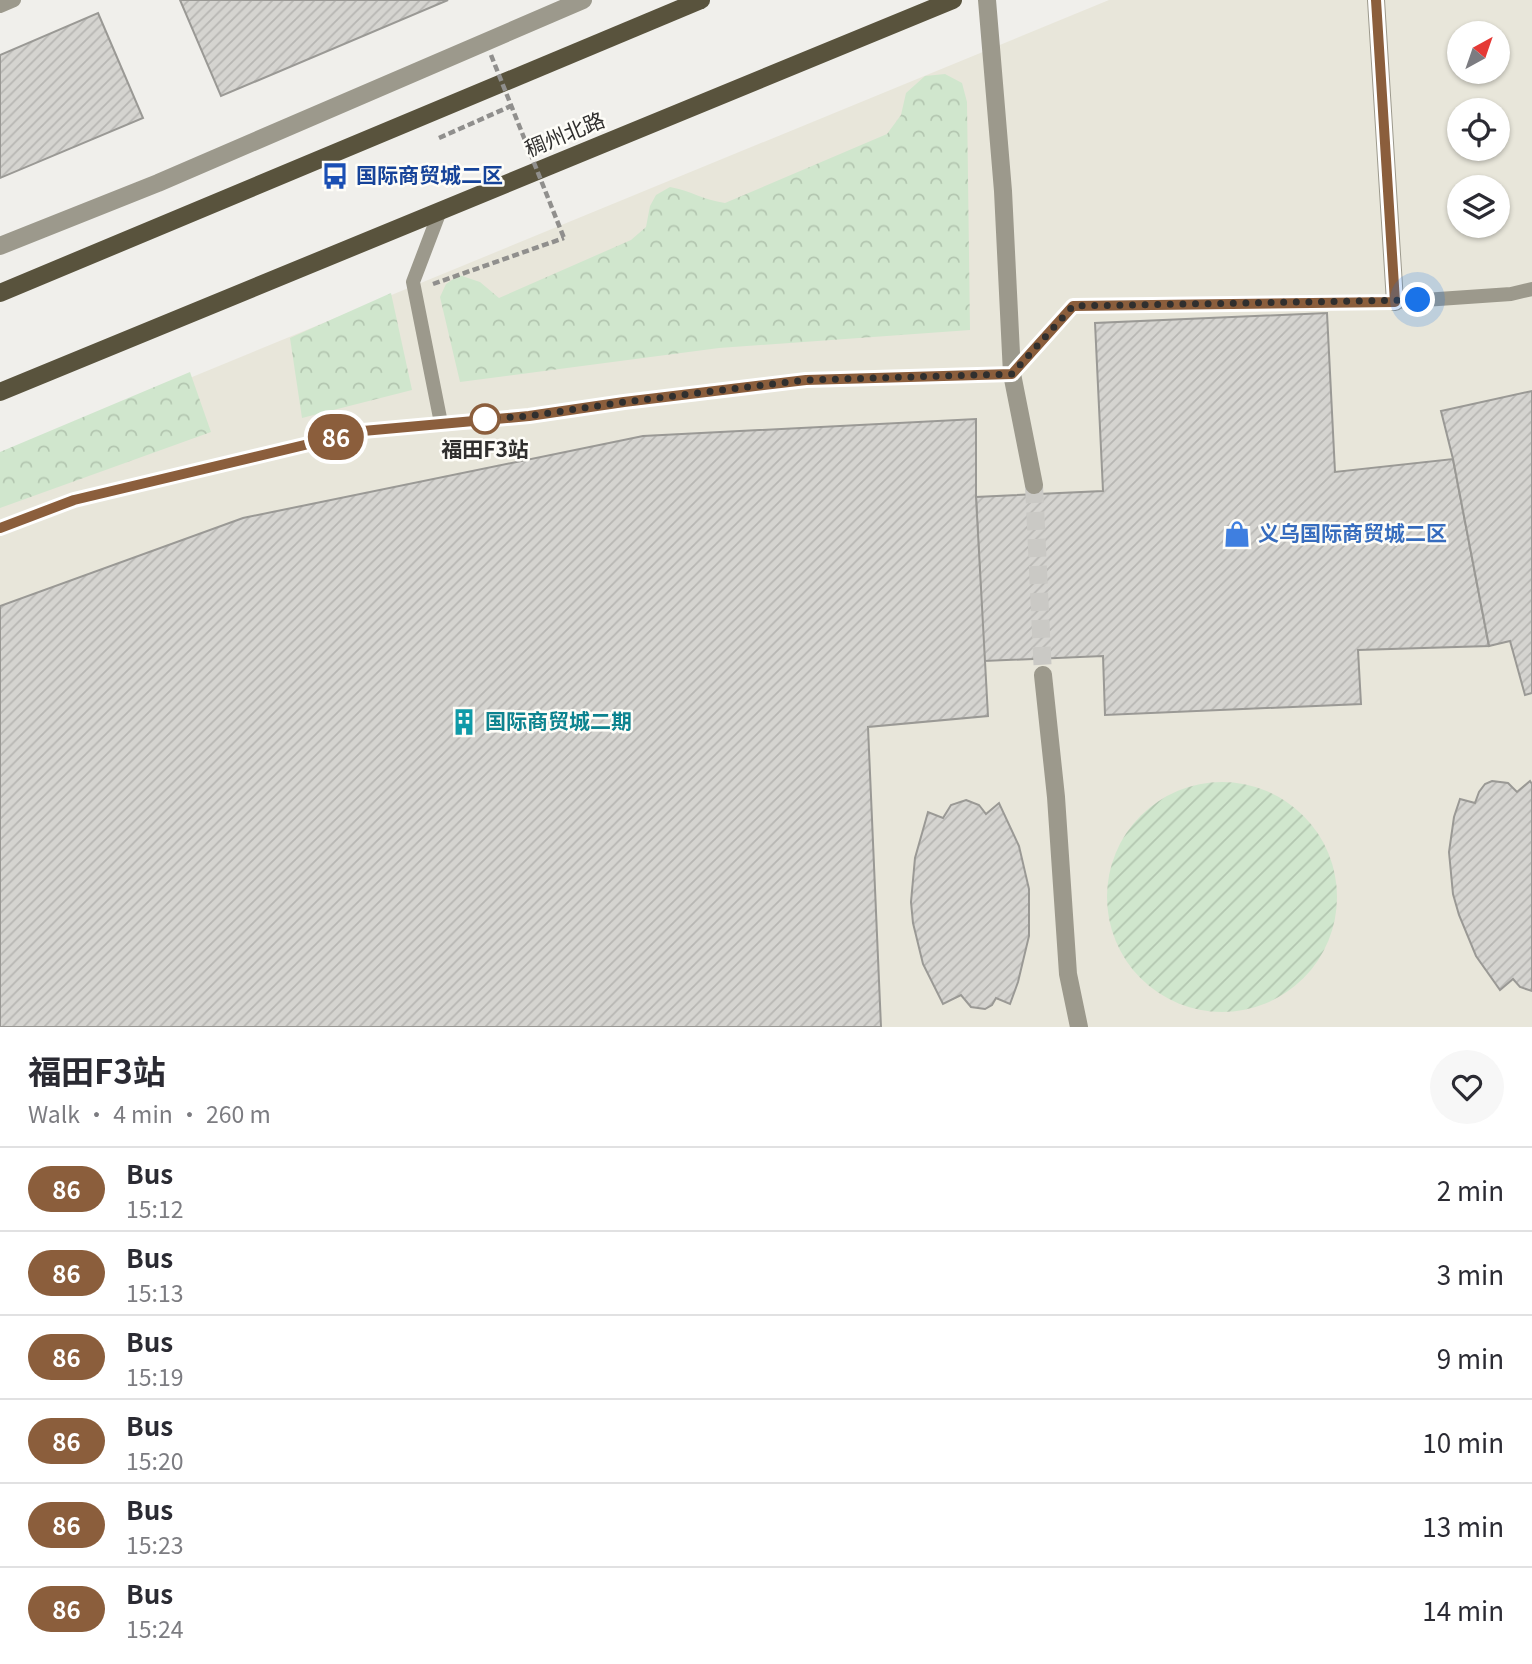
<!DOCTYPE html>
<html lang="en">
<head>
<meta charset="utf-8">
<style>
  :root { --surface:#fff; --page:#f7f7f7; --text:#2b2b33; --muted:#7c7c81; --line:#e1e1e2 }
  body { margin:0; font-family:Georgia,"Noto Sans SC",serif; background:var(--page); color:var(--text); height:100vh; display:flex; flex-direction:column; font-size:26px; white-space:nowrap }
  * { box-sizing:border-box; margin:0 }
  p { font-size:23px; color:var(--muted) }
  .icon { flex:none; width:38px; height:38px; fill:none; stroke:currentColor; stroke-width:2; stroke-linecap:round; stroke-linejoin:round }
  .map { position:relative; height:1027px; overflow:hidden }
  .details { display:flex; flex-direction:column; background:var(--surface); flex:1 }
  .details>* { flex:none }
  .badge { padding:0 14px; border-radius:23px; font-size:24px; line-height:46px }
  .needle { width:46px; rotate:40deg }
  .controls { position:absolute; left:1447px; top:21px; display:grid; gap:14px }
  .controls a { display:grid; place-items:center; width:63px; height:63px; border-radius:50%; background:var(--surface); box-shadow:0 2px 5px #0004; font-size:35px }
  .you { position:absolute; width:35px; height:35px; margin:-18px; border:5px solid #fff; border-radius:50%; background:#1a73e8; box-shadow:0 0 0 10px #1a73e833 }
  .map>.badge { position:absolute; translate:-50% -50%; box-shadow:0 0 0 4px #fff }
  .round { display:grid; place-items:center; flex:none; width:74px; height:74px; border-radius:37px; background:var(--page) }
  .overview { display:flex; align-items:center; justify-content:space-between; height:119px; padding:0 28px }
  h1 { font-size:33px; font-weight:700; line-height:52px }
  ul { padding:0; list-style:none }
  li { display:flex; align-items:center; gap:21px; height:84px; padding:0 28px; border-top:2px solid var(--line) }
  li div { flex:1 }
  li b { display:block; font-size:26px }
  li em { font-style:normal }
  li .badge { min-width:77px; font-weight:700; text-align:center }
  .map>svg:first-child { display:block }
  .built { fill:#e8e6da; fill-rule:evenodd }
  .park { fill:url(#park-crowns) }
  .garden { fill:url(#garden-furrows) }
  .building { fill:url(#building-hatch); stroke:#9a9995; stroke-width:2 }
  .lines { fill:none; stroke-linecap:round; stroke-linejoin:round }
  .minor-tunnel { stroke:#cac9c5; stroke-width:18; stroke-dasharray:18 9; stroke-linecap:butt }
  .path { stroke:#908f8d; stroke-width:4.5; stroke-dasharray:7 3.5; stroke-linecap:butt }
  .service { stroke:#9c998c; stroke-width:14 }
  .minor { stroke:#9c998c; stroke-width:18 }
  .primary { stroke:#59533d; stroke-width:18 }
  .path-bridge { stroke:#908f8d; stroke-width:4.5; stroke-dasharray:7 3.5; stroke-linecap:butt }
  .line-casing { stroke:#fff; stroke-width:16 }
  .line { stroke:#8b5e3c; stroke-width:10 }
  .walk { stroke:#302f2e; stroke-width:7; stroke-dasharray:0 12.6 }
  .stop-dot { fill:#fff; stroke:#8b5e3c; stroke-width:3.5 }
  .labels { text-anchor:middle; stroke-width:5; stroke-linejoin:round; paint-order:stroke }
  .street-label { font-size:21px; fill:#302f2e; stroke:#fefdf8 }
  .transit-label { font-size:21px; font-weight:bold; fill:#164399; stroke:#fefdf8; text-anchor:start }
  .stop-label { font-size:21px; font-weight:bold; fill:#302f2e; stroke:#fefdf8 }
  .shop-label { font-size:21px; font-weight:bold; fill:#366cbe; stroke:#fefdf8; text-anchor:start }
  .culture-label { font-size:21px; font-weight:bold; fill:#0d838f; stroke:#fefdf8; text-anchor:start }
</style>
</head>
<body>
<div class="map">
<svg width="1532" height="1027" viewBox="0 0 1532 1027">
  <defs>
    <pattern id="park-crowns" width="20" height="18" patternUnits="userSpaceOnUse" patternTransform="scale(1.75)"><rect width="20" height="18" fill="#d0e6cd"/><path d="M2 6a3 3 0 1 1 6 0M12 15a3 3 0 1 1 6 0" fill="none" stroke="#b3c6b0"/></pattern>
    <pattern id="garden-furrows" width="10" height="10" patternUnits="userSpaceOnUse" patternTransform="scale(1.75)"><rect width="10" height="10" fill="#d0e6cd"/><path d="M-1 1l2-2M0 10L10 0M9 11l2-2" fill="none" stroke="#b3c6b0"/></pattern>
    <pattern id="building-hatch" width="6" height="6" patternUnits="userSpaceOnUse" patternTransform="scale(1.75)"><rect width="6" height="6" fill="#d5d4d0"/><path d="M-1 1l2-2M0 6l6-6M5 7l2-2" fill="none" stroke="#b7b6b3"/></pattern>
  </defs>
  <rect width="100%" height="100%" fill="#f0efeb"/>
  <path class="built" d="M 1109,0 L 1532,0 L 1532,1027 L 0,1027 L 0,456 ZM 1460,33 L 1498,33 L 1498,72 L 1460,72 ZM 1460,110 L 1498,110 L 1498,149 L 1460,149 ZM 1460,187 L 1498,187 L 1498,226 L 1460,226 Z"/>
  <g class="park">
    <path d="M 945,74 L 962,83 L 967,102 L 970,330 L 719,348 L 460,382 L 440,297 L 446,284 L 459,275 L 480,282 L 499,298 L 631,240 L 646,227 L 650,206 L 656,195 L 670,187 C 692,191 703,200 725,203 L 887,134 L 901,115 L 906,93 L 925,76 Z"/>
    <polygon points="391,293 412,390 302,418 290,338"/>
    <polygon points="190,372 211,432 0,508 0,452"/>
  </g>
  <circle class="garden" cx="1222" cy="897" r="115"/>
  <g class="building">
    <polygon points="180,0 448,0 221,96"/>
    <polygon points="98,13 143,118 0,178 0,55"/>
    <polygon points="1327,313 1335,472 1453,459 1489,646 1358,650 1361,704 1105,715 1103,656 984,661 976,497 1103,491 1095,323"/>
    <polygon points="1532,391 1532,693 1525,695 1510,641 1489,646 1453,459 1441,411"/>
    <polygon points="976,419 976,497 988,716 868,727 881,1027 0,1027 0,606 243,518 643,436"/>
    <polygon points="1492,781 1508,783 1517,792 1530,781 1532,784 1532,991 1520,987 1513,979 1500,990 1476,956 1459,915 1453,894 1449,852 1454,817 1460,799 1475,803 1479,792 1485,784"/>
    <polygon points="966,800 979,805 986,814 999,803 1019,846 1029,889 1029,936 1018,982 1010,1004 996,998 992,1005 985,1009 971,1007 961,995 943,1004 923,964 913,923 911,902 915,858 928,812 943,818 951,805"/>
  </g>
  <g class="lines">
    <polyline class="minor-tunnel" points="1034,485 1043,675"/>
    <g class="path">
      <polyline points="439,138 511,106"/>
      <polyline points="433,284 564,238"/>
    </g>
    <g class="service">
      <polyline points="0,6 14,0"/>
      <polyline points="440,211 413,282 441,423"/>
      <polyline points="0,528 74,500 363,431 529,416 623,402 806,380 1012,374 1073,306 1395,302 1511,294 1532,289"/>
    </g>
    <g class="minor">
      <polyline points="987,0 1003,191 1012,374 1034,485"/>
      <polyline points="1376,0 1395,302"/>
      <polyline points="0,246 158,183 583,0"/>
      <polyline points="1043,675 1056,797 1068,974 1079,1027"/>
    </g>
    <g class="primary">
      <polyline points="0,293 701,0"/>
      <polyline points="0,392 953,0"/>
    </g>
    <polyline class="path-bridge" points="491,55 564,238"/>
  </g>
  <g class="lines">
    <defs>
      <polyline id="line" points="0,528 74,500 363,431 529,416 624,402 806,380 1012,374 1073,306 1395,302 1376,0"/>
    </defs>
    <use href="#line" class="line-casing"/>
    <use href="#line" class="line"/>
    <polyline class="walk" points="485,419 529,416 624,402 806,380 1012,374 1073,306 1418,300"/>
  </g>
  <defs>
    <symbol id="bus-bare" viewBox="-9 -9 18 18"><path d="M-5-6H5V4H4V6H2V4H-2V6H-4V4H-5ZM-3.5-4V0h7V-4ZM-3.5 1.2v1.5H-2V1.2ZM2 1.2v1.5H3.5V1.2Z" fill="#1a4fb4" stroke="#fefdf8" stroke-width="2.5" paint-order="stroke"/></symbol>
    <symbol id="shop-bare" viewBox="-9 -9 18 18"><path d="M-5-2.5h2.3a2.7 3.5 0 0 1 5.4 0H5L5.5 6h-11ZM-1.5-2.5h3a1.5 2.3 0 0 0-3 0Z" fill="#3f7fe0" stroke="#fefdf8" stroke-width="2.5" paint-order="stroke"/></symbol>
    <symbol id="building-bare" viewBox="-9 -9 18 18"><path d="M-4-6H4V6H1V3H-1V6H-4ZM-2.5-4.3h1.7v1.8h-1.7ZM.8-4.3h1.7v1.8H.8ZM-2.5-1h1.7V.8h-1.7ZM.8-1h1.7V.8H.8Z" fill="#0f9aa8" stroke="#fefdf8" stroke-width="2.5" paint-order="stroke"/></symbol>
  </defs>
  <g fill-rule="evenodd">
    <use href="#bus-bare" x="316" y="157" width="38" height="38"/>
    <use href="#shop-bare" x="1218" y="515" width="38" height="38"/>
    <use href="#building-bare" x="445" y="703" width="38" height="38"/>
  </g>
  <circle class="stop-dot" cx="485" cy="419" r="14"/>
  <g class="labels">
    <g class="street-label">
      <text transform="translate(565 135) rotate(-22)" y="7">稠州北路</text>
    </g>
    <g class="transit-label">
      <text x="356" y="183">国际商贸城二区</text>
    </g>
    <g class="stop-label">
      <text x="485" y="457">福田F3站</text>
    </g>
    <g class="shop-label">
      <text x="1258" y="541">义乌国际商贸城二区</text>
    </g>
    <g class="culture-label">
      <text x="485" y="729">国际商贸城二期</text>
    </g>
  </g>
</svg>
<div class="controls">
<a><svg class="needle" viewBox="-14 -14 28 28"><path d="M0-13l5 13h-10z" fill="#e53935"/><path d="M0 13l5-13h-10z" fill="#7c7c81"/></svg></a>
<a><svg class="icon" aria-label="locate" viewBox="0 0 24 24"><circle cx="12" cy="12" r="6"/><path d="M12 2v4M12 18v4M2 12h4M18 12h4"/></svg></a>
<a><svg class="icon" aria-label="layers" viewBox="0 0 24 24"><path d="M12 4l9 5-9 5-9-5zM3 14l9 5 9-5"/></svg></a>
</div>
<div class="you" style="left:1418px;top:300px"></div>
<b class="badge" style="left:336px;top:437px;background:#8b5e3c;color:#fff">86</b>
</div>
<section class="details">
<div class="overview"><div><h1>福田F3站</h1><p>Walk · 4 min · 260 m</p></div><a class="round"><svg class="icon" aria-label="heart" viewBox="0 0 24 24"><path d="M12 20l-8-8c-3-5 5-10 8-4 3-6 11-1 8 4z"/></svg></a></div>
<ul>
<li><span class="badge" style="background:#8b5e3c;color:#fff">86</span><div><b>Bus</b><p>15:12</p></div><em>2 min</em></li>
<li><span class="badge" style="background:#8b5e3c;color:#fff">86</span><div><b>Bus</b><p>15:13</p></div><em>3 min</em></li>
<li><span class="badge" style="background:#8b5e3c;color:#fff">86</span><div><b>Bus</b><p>15:19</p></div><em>9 min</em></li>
<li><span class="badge" style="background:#8b5e3c;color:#fff">86</span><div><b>Bus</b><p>15:20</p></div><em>10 min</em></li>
<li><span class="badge" style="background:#8b5e3c;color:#fff">86</span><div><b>Bus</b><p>15:23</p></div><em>13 min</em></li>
<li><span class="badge" style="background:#8b5e3c;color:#fff">86</span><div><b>Bus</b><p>15:24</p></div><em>14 min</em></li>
</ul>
</section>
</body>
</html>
